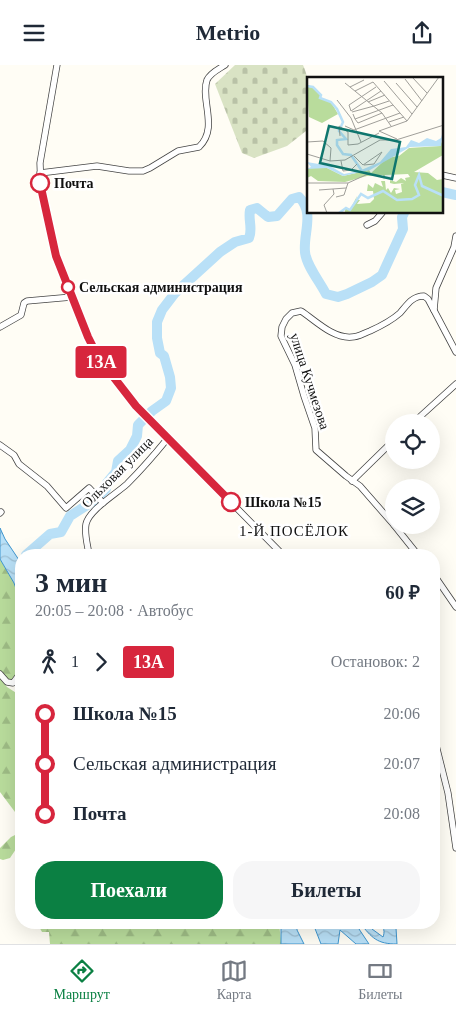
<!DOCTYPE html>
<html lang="ru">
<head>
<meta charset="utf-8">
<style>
  :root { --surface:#fff; --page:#f6f6f7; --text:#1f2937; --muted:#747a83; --line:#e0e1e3; --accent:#0b8043 }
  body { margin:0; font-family:"Times New Roman",serif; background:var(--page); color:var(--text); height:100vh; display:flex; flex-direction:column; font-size:19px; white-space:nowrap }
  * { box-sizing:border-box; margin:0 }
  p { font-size:16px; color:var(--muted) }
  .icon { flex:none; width:28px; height:28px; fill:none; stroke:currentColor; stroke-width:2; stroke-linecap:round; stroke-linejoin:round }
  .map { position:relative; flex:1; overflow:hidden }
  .drawer { position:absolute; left:15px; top:484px; width:425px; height:380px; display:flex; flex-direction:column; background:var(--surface); border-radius:20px; box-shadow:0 5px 20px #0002 }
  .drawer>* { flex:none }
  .badge { padding:0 10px; border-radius:4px; font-size:18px; line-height:32px }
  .controls { position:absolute; left:385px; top:349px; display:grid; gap:10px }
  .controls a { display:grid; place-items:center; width:55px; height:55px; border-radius:50%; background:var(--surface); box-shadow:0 5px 20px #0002; font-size:25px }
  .map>.badge { position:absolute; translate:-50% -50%; box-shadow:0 0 0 2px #fff }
  .legs { display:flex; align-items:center; gap:8px; height:55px; padding:0 20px; font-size:16px }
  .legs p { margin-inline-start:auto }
  .head { display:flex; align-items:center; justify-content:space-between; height:85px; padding:0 20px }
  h1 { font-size:28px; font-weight:800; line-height:38px }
  .cta { display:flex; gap:10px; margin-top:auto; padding:10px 20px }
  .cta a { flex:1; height:58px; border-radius:20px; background:var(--accent); color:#fff; font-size:20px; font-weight:800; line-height:58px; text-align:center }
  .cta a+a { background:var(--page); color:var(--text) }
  ul { padding:0 20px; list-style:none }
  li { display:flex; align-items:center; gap:18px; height:50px; font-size:19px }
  li i { display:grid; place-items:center; width:8px; height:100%; margin:0 6px; background:currentColor }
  li i::after { content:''; width:12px; height:12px; margin:-6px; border:4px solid; border-radius:50%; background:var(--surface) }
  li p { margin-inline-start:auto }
  li:first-child i { background:linear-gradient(#0000 50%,currentColor 0) }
  li:last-child i { background:linear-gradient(currentColor 50%,#0000 0) }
  header { display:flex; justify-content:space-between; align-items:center; height:65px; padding:0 20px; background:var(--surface); font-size:22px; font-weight:800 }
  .menu { display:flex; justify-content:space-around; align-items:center; height:70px; border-top:1px solid var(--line); background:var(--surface); font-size:14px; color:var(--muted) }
  .menu a { display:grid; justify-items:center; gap:2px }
  .menu .current { color:var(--accent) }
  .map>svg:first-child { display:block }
  .forest { fill:url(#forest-firs) }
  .cemetery { fill:url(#cemetery-stones) }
  .water { fill:url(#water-waves); stroke:#3f96cf }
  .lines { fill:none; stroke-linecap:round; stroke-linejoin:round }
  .river { stroke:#b9e0f7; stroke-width:10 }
  .minor-casing { stroke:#444; stroke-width:7 }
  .minor { stroke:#fff; stroke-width:5.5 }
  .line-1-casing { stroke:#fff; stroke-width:11 }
  .line-1 { stroke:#d7263d; stroke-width:8 }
  .stop-1-dot { fill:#fff; stroke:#d7263d; stroke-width:2.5 }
  .labels { text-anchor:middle; stroke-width:5; stroke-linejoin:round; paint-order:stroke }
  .stop-label { font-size:14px; font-weight:bold; fill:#111; stroke:#fff; text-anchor:start }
  .street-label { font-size:14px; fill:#111; stroke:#fff }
  .neighbourhood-label { font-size:15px; letter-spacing:1px; fill:#111; stroke:#fff }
  .inset-river { fill:none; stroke:#b9e0f7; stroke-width:2.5 }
  .inset-road { fill:none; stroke:#a09f9a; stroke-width:1 }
  .view { fill:#0f766e; fill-opacity:0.15; stroke:#0f766e; stroke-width:2.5 }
  .inset-edge { fill:none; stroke:#111; stroke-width:2.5 }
</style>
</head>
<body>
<header><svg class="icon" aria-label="menu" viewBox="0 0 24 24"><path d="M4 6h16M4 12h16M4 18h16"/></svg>Metrio<svg class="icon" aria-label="share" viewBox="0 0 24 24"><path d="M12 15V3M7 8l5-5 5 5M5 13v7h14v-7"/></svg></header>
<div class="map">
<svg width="456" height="879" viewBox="0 0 456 879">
  <defs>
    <pattern id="forest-firs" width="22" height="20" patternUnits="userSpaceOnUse" patternTransform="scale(1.25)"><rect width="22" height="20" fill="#b9dc9c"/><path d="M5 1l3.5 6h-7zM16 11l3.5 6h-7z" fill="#9ebc85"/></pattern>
    <pattern id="cemetery-stones" width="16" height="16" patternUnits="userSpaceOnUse" patternTransform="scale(1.25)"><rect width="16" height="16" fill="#d9e3c4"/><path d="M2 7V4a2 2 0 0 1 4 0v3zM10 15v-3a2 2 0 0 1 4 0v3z" fill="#b9c2a7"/></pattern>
    <pattern id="water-waves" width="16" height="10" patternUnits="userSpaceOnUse" patternTransform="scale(1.25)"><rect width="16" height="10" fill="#b9e0f7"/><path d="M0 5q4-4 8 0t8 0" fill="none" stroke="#9ebfd3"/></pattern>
  </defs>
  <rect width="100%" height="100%" fill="#fffdf5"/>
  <g class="forest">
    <polygon points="0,494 14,518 21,537 21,609 13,618 0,609"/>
    <polygon points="0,613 7,622 21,631 21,755 0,727"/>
    <polygon points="21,767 21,782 18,781 10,793 3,795 0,794 0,783 11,772"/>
    <polygon points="37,858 279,858 281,876 281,879 50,879 49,867 42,867"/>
  </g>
  <path class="cemetery" d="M 235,0 L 303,0 C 312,20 310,44 306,66 L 287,81 L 254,93 L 242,88 L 215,19 Z"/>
  <g class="water">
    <polygon points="0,463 5,474 21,498 21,537 14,518 0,494"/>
    <polygon points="279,858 297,858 297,865 304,879 281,879 281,864"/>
    <polygon points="310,858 355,858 369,879 356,879 340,865 338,879 321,879 314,861"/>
    <path d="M 360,858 L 372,858 L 369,859 L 372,864 L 383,872 C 385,867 384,862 380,858 L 395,858 L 396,863 L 397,879 C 377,879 372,873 360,858 Z"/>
  </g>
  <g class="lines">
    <g class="river">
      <polyline points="442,127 456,130"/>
      <path d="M 26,490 L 50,469 L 61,467 L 70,451 L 95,435 L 106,424 L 107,418 L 116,407 L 118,396 L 130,385 L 137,371 L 138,360 L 152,346 L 166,336 L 171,323 L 170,312 L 164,291 L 160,288 L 157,273 L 157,257 L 162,245 L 175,228 L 220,187 L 235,177 L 249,173 C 253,164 248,155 250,145 L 257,143 L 268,152 L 277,151 L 292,134 L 299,132 C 315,148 303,168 305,187 C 306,200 320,217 326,229 L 338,232 L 347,229 L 372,217 L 382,210 L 403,164 L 402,152 L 404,148"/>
    </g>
    <defs>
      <g id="minor">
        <polyline points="57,0 40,98 41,124 56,191 93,283 106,303 136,341 283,490"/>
        <path d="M 40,108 L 97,101 L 129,106 L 143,106 L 150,103 L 178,86 L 199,82 C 219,63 200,35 207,15 C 210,8 219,4 225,0"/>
        <polyline points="442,110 456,113"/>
        <polyline points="367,160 375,156 382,148"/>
        <polyline points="434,245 436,223 454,182 456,171"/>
        <polyline points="0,262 21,250 24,238 27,236 72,232"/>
        <polyline points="413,358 456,319"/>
        <polyline points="0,380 14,390 19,399 47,421 66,443 89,423 103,438"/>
        <polyline points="352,416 394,375"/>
        <polyline points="0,448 1,447"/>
        <path d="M 394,460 L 360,421 L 346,411 L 316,385 L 315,363 L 304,331 L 295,300 L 281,271 L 282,262 L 286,254 L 292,248 L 301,246 C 315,255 333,274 352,272 C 358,272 364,268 370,266 C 381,261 391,256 400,248 C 407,240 412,231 424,231 L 428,234 L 456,287"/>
        <polyline points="394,460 418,490"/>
        <path d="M 89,490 C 88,481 84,469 86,459 C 89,445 116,429 127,419 C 141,405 155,389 168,373"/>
        <polyline points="434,510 456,542"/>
        <polyline points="0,609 7,617 13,618 19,610"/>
        <polyline points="434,672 448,728 456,783"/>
      </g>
    </defs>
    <use href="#minor" class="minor-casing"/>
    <use href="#minor" class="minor"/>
  </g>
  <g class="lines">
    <defs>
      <polyline id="line-1" points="40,118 56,191 88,272 98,292 136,341 231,437"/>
    </defs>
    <use href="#line-1" class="line-1-casing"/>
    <use href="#line-1" class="line-1"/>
  </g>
  <g class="stop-1-dot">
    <circle cx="40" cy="118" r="9"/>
    <circle cx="68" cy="222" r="6"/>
    <circle cx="231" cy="437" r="9"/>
  </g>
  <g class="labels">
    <g class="stop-label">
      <text x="54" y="123">Почта</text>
      <text x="79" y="227">Сельская администрация</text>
      <text x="245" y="442">Школа №15</text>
    </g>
    <g class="street-label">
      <text transform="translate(310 316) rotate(72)" y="5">улица Кучмезова</text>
      <text transform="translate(117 407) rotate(-45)" y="5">Ольховая улица</text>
    </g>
    <g class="neighbourhood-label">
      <text x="294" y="471">1-Й ПОСЁЛОК</text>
    </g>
  </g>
  <g transform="translate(307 12)">
    <rect width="136" height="136" fill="#fffdf5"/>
    <path d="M 0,9 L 6,10 L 14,18 L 13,21 L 24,25 L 31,37 L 15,46 L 2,40 ZM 136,62 L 136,78 L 107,95 L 121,96 L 130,103 L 136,102 L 136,136 L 38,136 L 38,131 L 43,133 L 50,119 L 49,123 L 53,123 L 50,127 L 63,126 L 67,122 L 66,114 L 60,114 L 61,107 L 66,111 L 68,106 L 76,110 L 74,104 L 78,104 L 79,113 L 81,111 L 84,116 L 87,111 L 93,112 L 88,113 L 89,117 L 95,115 L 94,107 L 97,106 L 87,107 L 83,106 L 83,103 L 89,105 L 94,101 L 99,104 L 98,101 L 103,100 L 101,97 L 78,98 L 77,103 L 76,98 L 60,99 L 38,105 L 11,104 L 4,99 L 0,101 L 0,92 L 6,90 L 20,91 L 36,99 L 62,93 L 64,96 L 80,81 L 92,79 L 102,71 L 133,69 Z" fill="#b9dc9c"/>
    <path d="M 136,54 L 134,69 L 103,70 L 63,93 L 36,99 L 20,91 L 0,92 L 4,90 L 0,85 L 23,89 L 37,97 L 52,94 L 73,85 L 84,72 L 99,70 L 104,63 L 112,66 L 120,61 L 129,64 L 134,61 Z" fill="#b9e0f7"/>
    <path class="inset-river" d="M 0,9 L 6,10 L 14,18 L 13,21 L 24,25 L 30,32 L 36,45 L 32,54 L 39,62 L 30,63 L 30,68 L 36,77 L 44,78 L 55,94M 32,136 L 39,131 L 43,133 L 54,117 L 61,121 L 76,114 L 90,123 L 105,122 L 112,118 L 108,108 L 112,98 L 115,109 L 137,119"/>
    <path class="inset-road" d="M 105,0 L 120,16M 98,2 L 115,24M 77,4 L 105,37M 38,6 L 75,36 L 84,49M 89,6 L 110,30M 43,10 L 57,3M 48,14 L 66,5 L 100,44M 30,23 L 44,41 L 54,65M 61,25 L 78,18M 67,29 L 82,24M 44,34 L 42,28 L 69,10M 44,34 L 74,14M 45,35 L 67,29M 46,37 L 48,42 L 86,28M 48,42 L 51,46 L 75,36M 82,45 L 97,40M 38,49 L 47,53 L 93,36M 41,55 L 41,68 L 51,67 L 72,56M 33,59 L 32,49 L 41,55M 90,62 L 72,54 L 100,44 L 132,0M 0,65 L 16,64 L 24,71 L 23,84M 0,77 L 23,84 L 38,83 L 73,63 L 89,63 L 137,48M 47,79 L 56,88 L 75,75 L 67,87 L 57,88M 34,84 L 36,94 L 44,93 L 50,87M 0,106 L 41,106 L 63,96M 12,113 L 39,111M 29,120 L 37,118 L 41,106M 20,136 L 17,128 L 27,117 L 26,112"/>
    <path class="view" d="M 22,49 L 93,65 L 85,102 L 13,86 Z"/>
    <rect width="136" height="136" class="inset-edge"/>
  </g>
</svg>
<div class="controls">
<a><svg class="icon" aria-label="locate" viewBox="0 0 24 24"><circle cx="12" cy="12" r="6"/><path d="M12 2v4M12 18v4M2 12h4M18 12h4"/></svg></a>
<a><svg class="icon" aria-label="layers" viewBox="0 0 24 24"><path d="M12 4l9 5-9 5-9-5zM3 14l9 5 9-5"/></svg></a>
</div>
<b class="badge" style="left:101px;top:297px;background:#d7263d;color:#fff">13А</b>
<section class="drawer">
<div class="head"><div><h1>3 мин</h1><p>20:05 – 20:08 · Автобус</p></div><b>60 ₽</b></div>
<div class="legs"><svg class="icon" aria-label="walk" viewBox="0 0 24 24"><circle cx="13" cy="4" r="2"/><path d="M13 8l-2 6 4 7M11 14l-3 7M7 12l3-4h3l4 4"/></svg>1<svg class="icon" aria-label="forward" viewBox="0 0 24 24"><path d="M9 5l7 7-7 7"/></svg><b class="badge" style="background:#d7263d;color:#fff">13А</b><p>Остановок: 2</p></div>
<ul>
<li><i style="color:#d7263d"></i><b>Школа №15</b><p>20:06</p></li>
<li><i style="color:#d7263d"></i><span>Сельская администрация</span><p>20:07</p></li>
<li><i style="color:#d7263d"></i><b>Почта</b><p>20:08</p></li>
</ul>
<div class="cta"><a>Поехали</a><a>Билеты</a></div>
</section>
</div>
<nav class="menu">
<a class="current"><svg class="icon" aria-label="directions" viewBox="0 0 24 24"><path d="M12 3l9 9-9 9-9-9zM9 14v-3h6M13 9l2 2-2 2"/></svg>Маршрут</a>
<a><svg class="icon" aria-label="map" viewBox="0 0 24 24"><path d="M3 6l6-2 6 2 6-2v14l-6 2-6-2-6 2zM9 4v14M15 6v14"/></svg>Карта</a>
<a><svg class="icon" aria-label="tickets" viewBox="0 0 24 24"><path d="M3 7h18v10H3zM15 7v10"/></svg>Билеты</a>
</nav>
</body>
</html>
